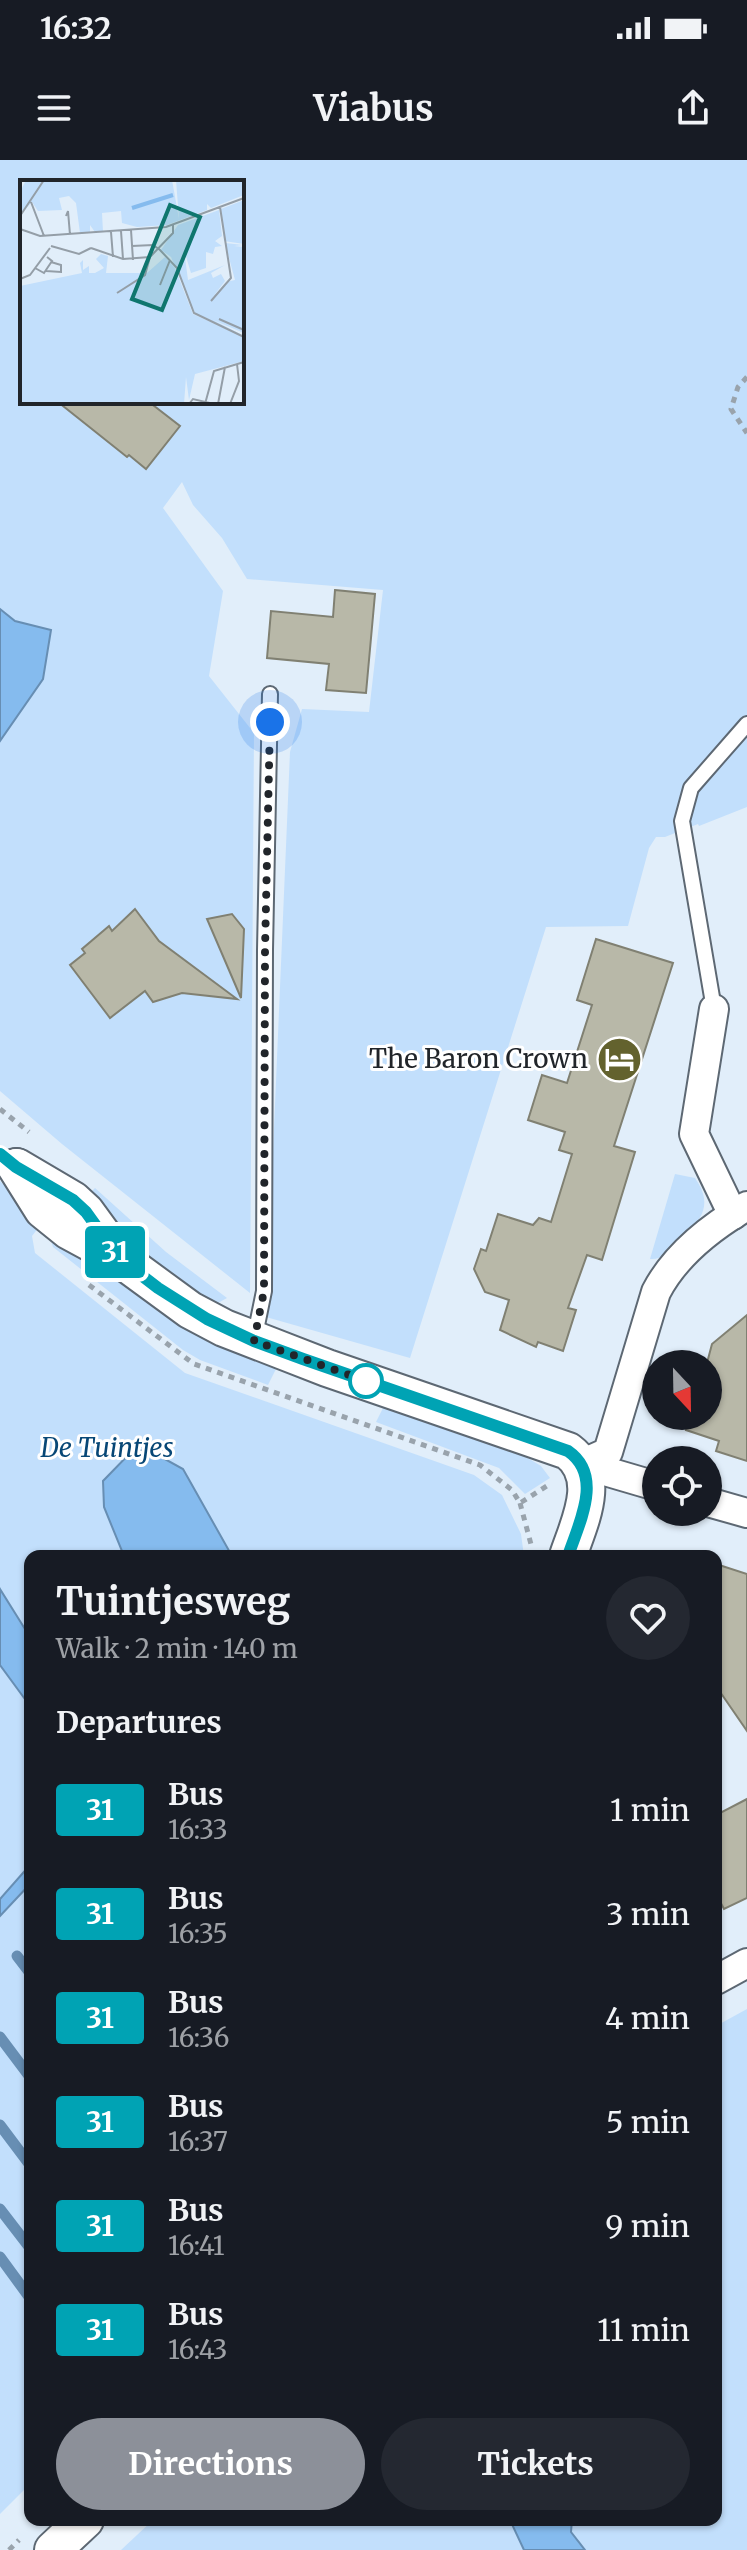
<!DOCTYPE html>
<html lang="en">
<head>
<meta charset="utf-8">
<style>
  :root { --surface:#171b24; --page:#242831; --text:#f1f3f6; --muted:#9ea1a6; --accent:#8c9099 }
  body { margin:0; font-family:Merriweather,serif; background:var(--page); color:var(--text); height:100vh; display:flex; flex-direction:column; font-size:30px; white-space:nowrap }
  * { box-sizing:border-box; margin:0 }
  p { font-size:26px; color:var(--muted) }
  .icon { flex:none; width:44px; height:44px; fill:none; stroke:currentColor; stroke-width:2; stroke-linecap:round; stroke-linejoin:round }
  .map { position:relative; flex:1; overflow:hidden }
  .drawer { position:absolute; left:24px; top:1390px; width:698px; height:976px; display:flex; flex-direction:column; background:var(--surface); border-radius:16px; box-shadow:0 2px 6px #0004 }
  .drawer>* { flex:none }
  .badge { padding:0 16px; border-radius:6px; font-size:28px; line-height:52px }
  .needle { width:52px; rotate:158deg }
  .tools { position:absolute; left:642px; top:1190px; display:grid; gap:16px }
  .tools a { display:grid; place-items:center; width:80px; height:80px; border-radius:50%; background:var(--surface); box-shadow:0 2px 6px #0004; font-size:40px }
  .you { position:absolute; width:40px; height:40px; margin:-20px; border:6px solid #fff; border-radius:50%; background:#1a73e8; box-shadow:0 0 0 12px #1a73e833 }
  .map>.badge { position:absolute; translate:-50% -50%; box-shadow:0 0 0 4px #fff }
  h2 { padding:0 32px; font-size:30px; line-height:72px }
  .round { display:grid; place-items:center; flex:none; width:84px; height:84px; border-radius:42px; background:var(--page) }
  .head { display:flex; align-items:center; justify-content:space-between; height:136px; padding:0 32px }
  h1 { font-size:38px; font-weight:700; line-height:60px }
  .primary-button { display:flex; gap:16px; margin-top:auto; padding:16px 32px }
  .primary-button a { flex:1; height:92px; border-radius:48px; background:var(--accent); color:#fff; font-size:32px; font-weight:700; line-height:92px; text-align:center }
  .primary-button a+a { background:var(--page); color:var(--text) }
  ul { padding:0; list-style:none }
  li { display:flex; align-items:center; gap:24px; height:104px; padding:0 32px }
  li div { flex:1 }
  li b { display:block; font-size:30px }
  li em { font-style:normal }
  li .badge { min-width:88px; font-weight:700; text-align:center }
  .status { display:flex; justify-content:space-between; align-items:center; height:56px; padding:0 40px; background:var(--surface); direction:ltr }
  .status svg { height:22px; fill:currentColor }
  header { display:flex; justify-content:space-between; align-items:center; height:104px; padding:0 32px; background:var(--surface); font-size:36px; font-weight:700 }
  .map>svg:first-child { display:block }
  .green { fill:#c2dffc; fill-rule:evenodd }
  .water { fill:#85bbee; stroke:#678eb3; stroke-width:2 }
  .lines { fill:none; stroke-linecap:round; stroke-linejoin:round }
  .stream { stroke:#678eb3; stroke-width:11 }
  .building { fill:#b8b8a8; stroke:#808072; stroke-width:2 }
  .service-casing { stroke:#5d6873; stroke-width:18 }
  .minor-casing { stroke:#5d6873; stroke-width:32 }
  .tertiary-casing { stroke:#5d6873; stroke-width:40 }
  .path { stroke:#99a3ac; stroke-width:5; stroke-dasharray:6 6; stroke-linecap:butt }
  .service { stroke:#fff; stroke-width:14 }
  .minor { stroke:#fff; stroke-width:28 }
  .tertiary { stroke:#fff; stroke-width:36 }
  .line-casing { stroke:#fff; stroke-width:18 }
  .line { stroke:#00a3b4; stroke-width:12 }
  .walk { stroke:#21252a; stroke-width:8; stroke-dasharray:0 14.4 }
  .stop-dot { fill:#fff; stroke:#00a3b4; stroke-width:4 }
  .labels { text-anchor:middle; stroke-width:6; stroke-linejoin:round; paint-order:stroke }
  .poi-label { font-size:26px; fill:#21252a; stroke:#fff; text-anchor:end }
  .park-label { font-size:26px; font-style:italic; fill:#074776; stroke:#fff }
  .inset-river { fill:none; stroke:#85bbee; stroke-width:4 }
  .inset-road { fill:none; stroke:#949ea7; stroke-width:2 }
  .view { fill:#0f766e; fill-opacity:0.15; stroke:#0f766e; stroke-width:4 }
  .inset-edge { fill:none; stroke:#21252a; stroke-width:4 }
</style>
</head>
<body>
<div class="status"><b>16:32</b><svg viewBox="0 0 49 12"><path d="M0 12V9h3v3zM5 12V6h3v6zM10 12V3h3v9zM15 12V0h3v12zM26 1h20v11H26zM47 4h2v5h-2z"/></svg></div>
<header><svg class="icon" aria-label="menu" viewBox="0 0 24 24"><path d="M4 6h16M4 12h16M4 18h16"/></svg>Viabus<svg class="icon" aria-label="share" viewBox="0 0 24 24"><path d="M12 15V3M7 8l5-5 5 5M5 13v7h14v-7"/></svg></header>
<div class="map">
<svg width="747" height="2390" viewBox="0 0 747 2390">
  <rect width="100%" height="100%" fill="#e1eefa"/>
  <g class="green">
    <path d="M 0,0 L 747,0 L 747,647 L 699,666 L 698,664 L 665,677 L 656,677 L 649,688 L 628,766 L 546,767 L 410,1198 L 266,1157 L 290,592 L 302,549 L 369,552 L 383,430 L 247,419 L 222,378 L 193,345 L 182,322 L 163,348 L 223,431 L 209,516 L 254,573 L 250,1133 L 62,984 L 0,931 L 0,581 L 50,470 L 15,461 L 0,449 ZM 22,22 L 242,22 L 242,242 L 22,242 Z"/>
    <path d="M 675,1014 L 695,1018 C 716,1048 698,1063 676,1084 C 668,1092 662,1100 650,1099 Z"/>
    <polygon points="0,1021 42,1063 32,1076 35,1093 185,1213 474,1315 502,1335 521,1374 524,1396 30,1396 30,1496 0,1448"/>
    <path d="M 95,1028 L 166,1092 L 227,1138 L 216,1144 C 168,1113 127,1078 84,1039 Z"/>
    <polygon points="56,1073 159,1151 205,1178 276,1209 268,1225 200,1200 183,1190 53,1087 51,1081"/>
    <polygon points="384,1246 521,1294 541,1306 550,1318 525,1334 499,1308 376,1262"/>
    <polygon points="0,1505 30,1546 30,1705 0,1739"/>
    <polygon points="30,1724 30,2324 0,2354 0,1756"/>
    <polygon points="747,1849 747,2390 585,2390 570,2372 572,2360 716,2360 716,1866"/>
    <polygon points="153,2360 510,2360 524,2390 121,2390"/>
  </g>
  <g class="water">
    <polygon points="0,449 15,461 51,470 43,519 0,581"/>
    <polygon points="134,1289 154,1293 183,1309 232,1396 124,1396 104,1347 103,1321"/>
    <polygon points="0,1429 30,1477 30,1546 0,1505"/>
    <polygon points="30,1705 30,1724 0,1756 0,1739"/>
    <polygon points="510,2360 572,2360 571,2372 585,2390 524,2390"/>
  </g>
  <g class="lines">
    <g class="stream">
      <polyline points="17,1796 30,1813"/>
      <polyline points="0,1877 30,1917"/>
      <polyline points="0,1965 30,2005"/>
      <polyline points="0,2049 30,2088"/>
      <polyline points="0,2097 30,2138"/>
    </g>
  </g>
  <g class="building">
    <polygon points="58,242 149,242 180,266 146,309 129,295 127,297"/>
    <polygon points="335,430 375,434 366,533 326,530 329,504 267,498 271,451 333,457"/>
    <polygon points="135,749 159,781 237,839 182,833 153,842 145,831 110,858 70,805 85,793 82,789 109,766 112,771"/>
    <polygon points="232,754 244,769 241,838 207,759"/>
    <polygon points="596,779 673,803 614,986 635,992 602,1100 587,1095 568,1148 576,1150 563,1191 538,1182 536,1187 500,1170 509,1140 485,1132 474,1109 481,1089 486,1091 498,1054 533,1065 539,1058 551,1062 572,994 559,990 565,972 528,960 542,915 567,923 592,845 577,840"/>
    <polygon points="747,1155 747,1301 716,1291 719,1281 686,1270 688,1264 673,1259 674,1256 708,1256 708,1204 691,1204 692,1198 707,1203 712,1184"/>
    <polygon points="716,1404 747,1414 747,1571 716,1526"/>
    <polygon points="747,1639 747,1738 724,1749 716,1734 716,1655"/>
  </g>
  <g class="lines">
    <defs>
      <g id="service">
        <polyline points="714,849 682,661 691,628 747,564"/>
        <polyline points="254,1180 264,1131 265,790 270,534"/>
      </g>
      <g id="minor">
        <polyline points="714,849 694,974 733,1055"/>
        <path d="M 581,1304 L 608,1292 L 656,1132 C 675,1095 711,1067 747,1046"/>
        <polyline points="581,1304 656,1326"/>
        <polyline points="708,1342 747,1353"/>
        <polyline points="716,1820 747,1803"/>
      </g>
      <g id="tertiary">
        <path d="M 16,1007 L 43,1050 L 69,1071 L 119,1098 L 190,1150 L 224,1168 L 327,1208 L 568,1291 C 603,1317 579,1363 568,1396"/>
        <polyline points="17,1007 73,1040 86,1052 113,1089"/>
        <polyline points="53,2390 85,2360"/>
      </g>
    </defs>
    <use href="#service" class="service-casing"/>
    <use href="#minor" class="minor-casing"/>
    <use href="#tertiary" class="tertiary-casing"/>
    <g class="path">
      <polyline points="747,217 738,227 731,249 747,273"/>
      <polyline points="0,949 29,972"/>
      <polyline points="89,1125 194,1204 480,1305 512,1330 520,1343 550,1324"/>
      <polyline points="520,1343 532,1388"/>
      <polyline points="9,2390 19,2380"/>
    </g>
    <use href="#service" class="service"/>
    <use href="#minor" class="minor"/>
    <use href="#tertiary" class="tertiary"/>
  </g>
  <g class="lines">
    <defs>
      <path id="line" d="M 0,994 L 16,1007 L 73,1040 L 86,1052 L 119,1098 L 158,1128 L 207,1159 L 254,1181 L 303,1199 L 568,1291 C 604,1316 579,1363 568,1396"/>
    </defs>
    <use href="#line" class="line-casing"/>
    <use href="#line" class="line"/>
    <polyline class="walk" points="270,562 265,790 264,1131 254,1181 366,1221"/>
  </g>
  <defs>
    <symbol id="hotel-disc" viewBox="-11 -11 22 22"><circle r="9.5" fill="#63622e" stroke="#fff"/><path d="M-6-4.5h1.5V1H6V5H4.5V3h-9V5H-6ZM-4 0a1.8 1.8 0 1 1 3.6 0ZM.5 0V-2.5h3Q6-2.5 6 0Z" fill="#fff"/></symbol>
  </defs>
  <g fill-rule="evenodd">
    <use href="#hotel-disc" x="594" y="874" width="51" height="51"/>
  </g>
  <circle class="stop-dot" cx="366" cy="1221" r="16"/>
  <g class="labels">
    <g class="poi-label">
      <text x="588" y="908">The Baron Crown</text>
    </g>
    <g class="park-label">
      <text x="107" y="1297">De Tuintjes</text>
    </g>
  </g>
  <g transform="translate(20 20)">
    <rect width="224" height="224" fill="#e1eefa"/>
    <path d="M 6,0 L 152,0 L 159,39 L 156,0 L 224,0 L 224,15 L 191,28 L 187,24 L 187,30 L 147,45 L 117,47 L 102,43 L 101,31 L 82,33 L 83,52 L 75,52 L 70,45 L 70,53 L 60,53 L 56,23 L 49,16 L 39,18 L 42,30 L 18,31 L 12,22 L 0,35 L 0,12 ZM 224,20 L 224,64 L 204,61 L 201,29 ZM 199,30 L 202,56 L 195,61 L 202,66 L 195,67 L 193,74 L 186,72 L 186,88 L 171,93 L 164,70 L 168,100 L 205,85 L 191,93 L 193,98 L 201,94 L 205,101 L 192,118 L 206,102 L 215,100 L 205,63 L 223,65 L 214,66 L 224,67 L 224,153 L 193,140 L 224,156 L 175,133 L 151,77 L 141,70 L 158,45 ZM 81,74 L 88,76 L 86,93 L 127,93 L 145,77 L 155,88 L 173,134 L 224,157 L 224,181 L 175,194 L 169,220 L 166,197 L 164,224 L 0,224 L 0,106 L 62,93 L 60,83 L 63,80 L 63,90 L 69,86 L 69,93 L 75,93 L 84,88 L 76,79 Z" fill="#c2dffc"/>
    <path class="inset-river" d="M 112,28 L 153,15"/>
    <path class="inset-road" d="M 11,22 L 24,56M 0,36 L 24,0M 46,36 L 48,31 L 50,55M 0,49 L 20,56 L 146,47 L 224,18M 111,50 L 113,80M 101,51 L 103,79M 91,52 L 93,77M 31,66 L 59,74 L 71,68M 112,66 L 133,65 L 140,70 L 157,88 L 174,133 L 224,157M 71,68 L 103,79 L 130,77 L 153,53 L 153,45M 15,88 L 24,93 L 32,81 L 27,77M 26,91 L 41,92 L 41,85 L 31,82M 0,99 L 10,95 L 30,68M 140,105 L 150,80M 97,113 L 125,95 L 130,77M 191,121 L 211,98 L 200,27M 199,139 L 224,150M 169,224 L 173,219 L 194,224M 185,224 L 194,191 L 224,182M 198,224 L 205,187M 210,224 L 219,201 L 217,184"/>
    <path class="view" d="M 150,25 L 180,37 L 142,130 L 112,119 Z"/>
    <rect width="224" height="224" class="inset-edge"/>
  </g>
</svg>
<div class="tools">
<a><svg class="needle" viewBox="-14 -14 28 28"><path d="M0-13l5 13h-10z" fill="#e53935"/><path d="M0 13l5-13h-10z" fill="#9ea1a6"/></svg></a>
<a><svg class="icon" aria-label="locate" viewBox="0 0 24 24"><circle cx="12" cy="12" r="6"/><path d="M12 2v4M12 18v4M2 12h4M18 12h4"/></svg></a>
</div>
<div class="you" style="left:270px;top:562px"></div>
<b class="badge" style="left:115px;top:1092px;background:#00a3b4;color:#fff">31</b>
<section class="drawer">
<div class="head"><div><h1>Tuintjesweg</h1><p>Walk · 2 min · 140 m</p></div><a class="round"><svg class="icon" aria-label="heart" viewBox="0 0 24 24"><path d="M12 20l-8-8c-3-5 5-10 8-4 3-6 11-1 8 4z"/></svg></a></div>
<h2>Departures</h2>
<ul>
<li><span class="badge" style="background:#00a3b4;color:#fff">31</span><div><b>Bus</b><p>16:33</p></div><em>1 min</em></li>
<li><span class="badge" style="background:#00a3b4;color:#fff">31</span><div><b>Bus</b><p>16:35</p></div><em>3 min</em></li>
<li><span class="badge" style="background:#00a3b4;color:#fff">31</span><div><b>Bus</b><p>16:36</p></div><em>4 min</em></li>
<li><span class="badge" style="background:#00a3b4;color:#fff">31</span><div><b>Bus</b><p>16:37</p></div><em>5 min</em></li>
<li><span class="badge" style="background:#00a3b4;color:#fff">31</span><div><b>Bus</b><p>16:41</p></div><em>9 min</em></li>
<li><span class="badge" style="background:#00a3b4;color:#fff">31</span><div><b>Bus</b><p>16:43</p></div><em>11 min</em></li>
</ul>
<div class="primary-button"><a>Directions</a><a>Tickets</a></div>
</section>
</div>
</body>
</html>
